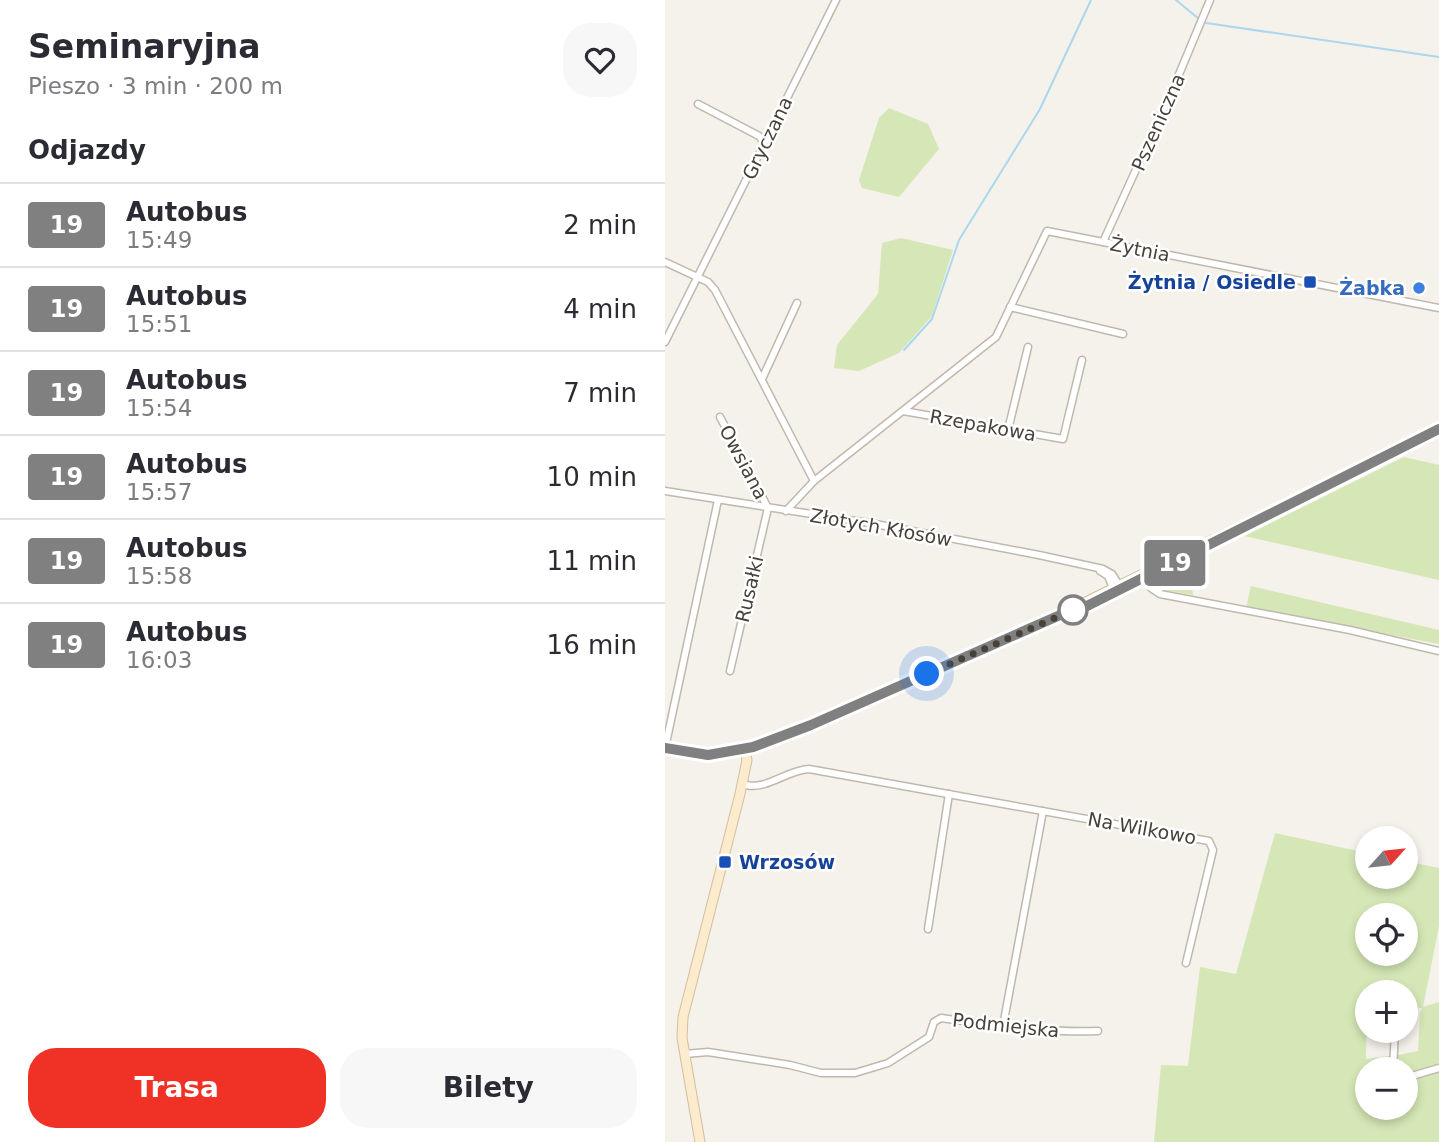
<!DOCTYPE html>
<html lang="pl">
<head>
<meta charset="utf-8">
<style>
  :root { --surface:#fff; --page:#f7f7f7; --text:#2b2b33; --muted:#7c7c81; --line:#e1e1e2; --accent:#f03226 }
  body { margin:0; font-family:"DejaVu Sans",sans-serif; background:var(--page); color:var(--text); height:100vh; display:flex; flex-direction:column; font-size:26px; white-space:nowrap }
  * { box-sizing:border-box; margin:0 }
  p { font-size:23px; color:var(--muted) }
  .icon { flex:none; width:38px; height:38px; fill:none; stroke:currentColor; stroke-width:2; stroke-linecap:round; stroke-linejoin:round }
  .map { position:relative; flex:1; overflow:hidden }
  .panel { display:flex; flex-direction:column; background:var(--surface); width:665px }
  .panel>* { flex:none }
  .badge { padding:0 14px; border-radius:5px; font-size:24px; line-height:46px }
  .needle { width:46px; rotate:63deg }
  .buttons { position:absolute; left:690px; top:826px; display:grid; gap:14px }
  .buttons a { display:grid; place-items:center; width:63px; height:63px; border-radius:50%; background:var(--surface); box-shadow:0 4px 10px #0003; font-size:35px }
  .you { position:absolute; width:35px; height:35px; margin:-18px; border:5px solid #fff; border-radius:50%; background:#1a73e8; box-shadow:0 0 0 10px #1a73e833 }
  .map>.badge { position:absolute; translate:-50% -50%; box-shadow:0 0 0 4px #fff }
  h2 { padding:0 28px; font-size:26px; line-height:63px }
  .round { display:grid; place-items:center; flex:none; width:74px; height:74px; border-radius:28px; background:var(--page) }
  .overview { display:flex; align-items:center; justify-content:space-between; height:119px; padding:0 28px }
  h1 { font-size:33px; font-weight:700; line-height:52px }
  .button { display:flex; gap:14px; margin-top:auto; padding:14px 28px }
  .button a { flex:1; height:80px; border-radius:28px; background:var(--accent); color:#fff; font-size:28px; font-weight:700; line-height:80px; text-align:center }
  .button a+a { background:var(--page); color:var(--text) }
  ul { padding:0; list-style:none }
  li { display:flex; align-items:center; gap:21px; height:84px; padding:0 28px; border-top:2px solid var(--line) }
  li div { flex:1 }
  li b { display:block; font-size:26px }
  li em { font-style:normal }
  li .badge { min-width:77px; font-weight:700; text-align:center }
  main { display:flex; flex:1; min-height:0 }
  .map>svg:first-child { display:block }
  .green { fill:#d5e7b6; fill-rule:evenodd }
  .lines { fill:none; stroke-linecap:round; stroke-linejoin:round }
  .stream { stroke:#aad8ee; stroke-width:2 }
  .street-casing { stroke:#c0b8ad; stroke-width:9 }
  .secondary-casing { stroke:#d2bf9c; stroke-width:11 }
  .street { stroke:#fff; stroke-width:6 }
  .secondary { stroke:#fceccd; stroke-width:9 }
  .line-casing { stroke:#fff; stroke-width:16 }
  .line { stroke:#808080; stroke-width:10 }
  .walk { stroke:#484139; stroke-width:7; stroke-dasharray:0 12.6 }
  .transit-dot { fill:#1a4fb4; stroke:#fff; stroke-width:2.5 }
  .shop-dot { fill:#3f7fe0; stroke:#fff; stroke-width:2.5 }
  .stop-dot { fill:#fff; stroke:#808080; stroke-width:3.5 }
  .labels { text-anchor:middle; stroke-width:5; stroke-linejoin:round; paint-order:stroke }
  .street-label { font-size:19px; fill:#484139; stroke:#fff }
  .transit-label { font-size:19px; font-weight:bold; fill:#164399; stroke:#fff; text-anchor:end }
  .shop-label { font-size:19px; font-weight:bold; fill:#366cbe; stroke:#fff; text-anchor:end }
</style>
</head>
<body>
<main>
<section class="panel">
<div class="overview"><div><h1>Seminaryjna</h1><p>Pieszo · 3 min · 200 m</p></div><a class="round"><svg class="icon" aria-label="heart" viewBox="0 0 24 24"><path d="M12 20l-8-8c-3-5 5-10 8-4 3-6 11-1 8 4z"/></svg></a></div>
<h2>Odjazdy</h2>
<ul>
<li><span class="badge" style="background:#808080;color:#fff">19</span><div><b>Autobus</b><p>15:49</p></div><em>2 min</em></li>
<li><span class="badge" style="background:#808080;color:#fff">19</span><div><b>Autobus</b><p>15:51</p></div><em>4 min</em></li>
<li><span class="badge" style="background:#808080;color:#fff">19</span><div><b>Autobus</b><p>15:54</p></div><em>7 min</em></li>
<li><span class="badge" style="background:#808080;color:#fff">19</span><div><b>Autobus</b><p>15:57</p></div><em>10 min</em></li>
<li><span class="badge" style="background:#808080;color:#fff">19</span><div><b>Autobus</b><p>15:58</p></div><em>11 min</em></li>
<li><span class="badge" style="background:#808080;color:#fff">19</span><div><b>Autobus</b><p>16:03</p></div><em>16 min</em></li>
</ul>
<div class="button"><a>Trasa</a><a>Bilety</a></div>
</section>
<div class="map">
<svg width="774" height="1142" viewBox="0 0 774 1142">
  <rect width="100%" height="100%" fill="#f5f1eb"/>
  <g class="green">
    <polygon points="224,108 263,124 274,149 234,197 197,188 194,180 214,118"/>
    <polygon points="236,238 288,250 267,316 234,353 194,371 169,368 172,345 213,294 217,243"/>
    <polygon points="739,457 774,465 774,580 579,536"/>
    <polygon points="514,571 525,574 528,595 498,590 495,583"/>
    <polygon points="586,586 774,630 774,644 581,608"/>
    <path d="M 610,833 L 702,853 L 702,877 L 740,877 L 740,861 L 774,868 L 774,926 L 758,1007 L 774,1002 L 774,1065 L 742,1075 L 740,1075 L 740,1069 L 733,1069 L 733,1055 L 753,1051 L 755,1013 L 757,1008 L 740,1009 L 740,992 L 702,992 L 701,1059 L 724,1056 L 724,1069 L 702,1069 L 702,1108 L 740,1108 L 740,1082 L 774,1072 L 774,1142 L 489,1142 L 496,1065 L 523,1066 L 535,967 L 571,974 ZM 702,915 L 740,915 L 740,954 L 702,954 Z"/>
  </g>
  <g class="lines">
    <g class="stream">
      <polyline points="511,0 534,19"/>
      <polyline points="541,23 774,57"/>
      <polyline points="239,350 267,319 294,240 375,109 426,0"/>
    </g>
    <defs>
      <g id="street">
        <polyline points="33,104 94,136 99,143"/>
        <polyline points="438,242 510,84 545,0"/>
        <polyline points="0,262 43,282 50,290 149,481"/>
        <polyline points="345,307 458,334"/>
        <polyline points="0,342 171,0"/>
        <polyline points="97,379 132,303"/>
        <polyline points="238,411 398,439 417,360"/>
        <polyline points="55,417 103,508 65,671"/>
        <polyline points="343,430 363,347"/>
        <polyline points="0,491 210,524 374,555 438,569 447,574 454,585"/>
        <polyline points="121,511 149,481 331,337 382,231 774,308"/>
        <polyline points="435,571 443,576 448,588"/>
        <polyline points="484,575 494,591"/>
        <polyline points="480,578 486,588 495,594 685,630 774,651"/>
        <polyline points="0,748 53,500"/>
        <path d="M 81,785 C 102,790 122,770 144,769 L 544,841 L 548,850 L 521,963"/>
        <polyline points="263,929 284,794"/>
        <polyline points="338,1026 378,811"/>
        <path d="M 20,1054 L 43,1052 L 125,1065 L 156,1073 L 190,1073 L 223,1063 L 264,1037 L 269,1022 L 276,1018 C 328,1025 381,1033 433,1031"/>
        <polyline points="728,1069 730,1031"/>
        <polyline points="740,1078 774,1068"/>
      </g>
      <g id="secondary">
        <polyline points="0,748 46,756"/>
        <polyline points="43,755 83,748 146,725 386,619 774,429"/>
        <polyline points="35,1142 17,1038 18,1017 75,794 82,760 80,749"/>
      </g>
    </defs>
    <use href="#street" class="street-casing"/>
    <use href="#secondary" class="secondary-casing"/>
    <use href="#street" class="street"/>
    <use href="#secondary" class="secondary"/>
  </g>
  <g class="lines">
    <defs>
      <polyline id="line" points="0,748 43,755 88,747 146,725 402,612 422,606 774,429"/>
    </defs>
    <use href="#line" class="line-casing"/>
    <use href="#line" class="line"/>
    <polyline class="walk" points="262,674 408,610"/>
  </g>
  <g class="transit-dot">
    <rect x="638" y="275" width="14" height="14" rx="3.5"/>
    <rect x="53" y="855" width="14" height="14" rx="3.5"/>
  </g>
  <circle class="shop-dot" cx="754" cy="288" r="7"/>
  <circle class="stop-dot" cx="408" cy="610" r="14"/>
  <g class="labels">
    <g class="street-label">
      <text transform="translate(493 122) rotate(-66)" y="7">Pszeniczna</text>
      <text transform="translate(102 138) rotate(-64)" y="7">Gryczana</text>
      <text transform="translate(475 249) rotate(11)" y="7">Żytnia</text>
      <text transform="translate(318 425) rotate(10)" y="7">Rzepakowa</text>
      <text transform="translate(79 462) rotate(62)" y="7">Owsiana</text>
      <text transform="translate(216 527) rotate(10)" y="7">Złotych Kłosów</text>
      <text transform="translate(84 589) rotate(-77)" y="7">Rusałki</text>
      <text transform="translate(477 828) rotate(10)" y="7">Na Wilkowo</text>
      <text transform="translate(341 1025) rotate(6)" y="7">Podmiejska</text>
    </g>
    <g class="transit-label">
      <text x="631" y="289">Żytnia / Osiedle</text>
      <text x="74" y="869" text-anchor="start">Wrzosów</text>
    </g>
    <g class="shop-label">
      <text x="740" y="295">Żabka</text>
    </g>
  </g>
</svg>
<div class="buttons">
<a><svg class="needle" viewBox="-14 -14 28 28"><path d="M0-13l5 13h-10z" fill="#e53935"/><path d="M0 13l5-13h-10z" fill="#7c7c81"/></svg></a>
<a><svg class="icon" aria-label="locate" viewBox="0 0 24 24"><circle cx="12" cy="12" r="6"/><path d="M12 2v4M12 18v4M2 12h4M18 12h4"/></svg></a>
<a>+</a>
<a>−</a>
</div>
<div class="you" style="left:262px;top:674px"></div>
<b class="badge" style="left:510px;top:563px;background:#808080;color:#fff">19</b>
</div>
</main>
</body>
</html>
